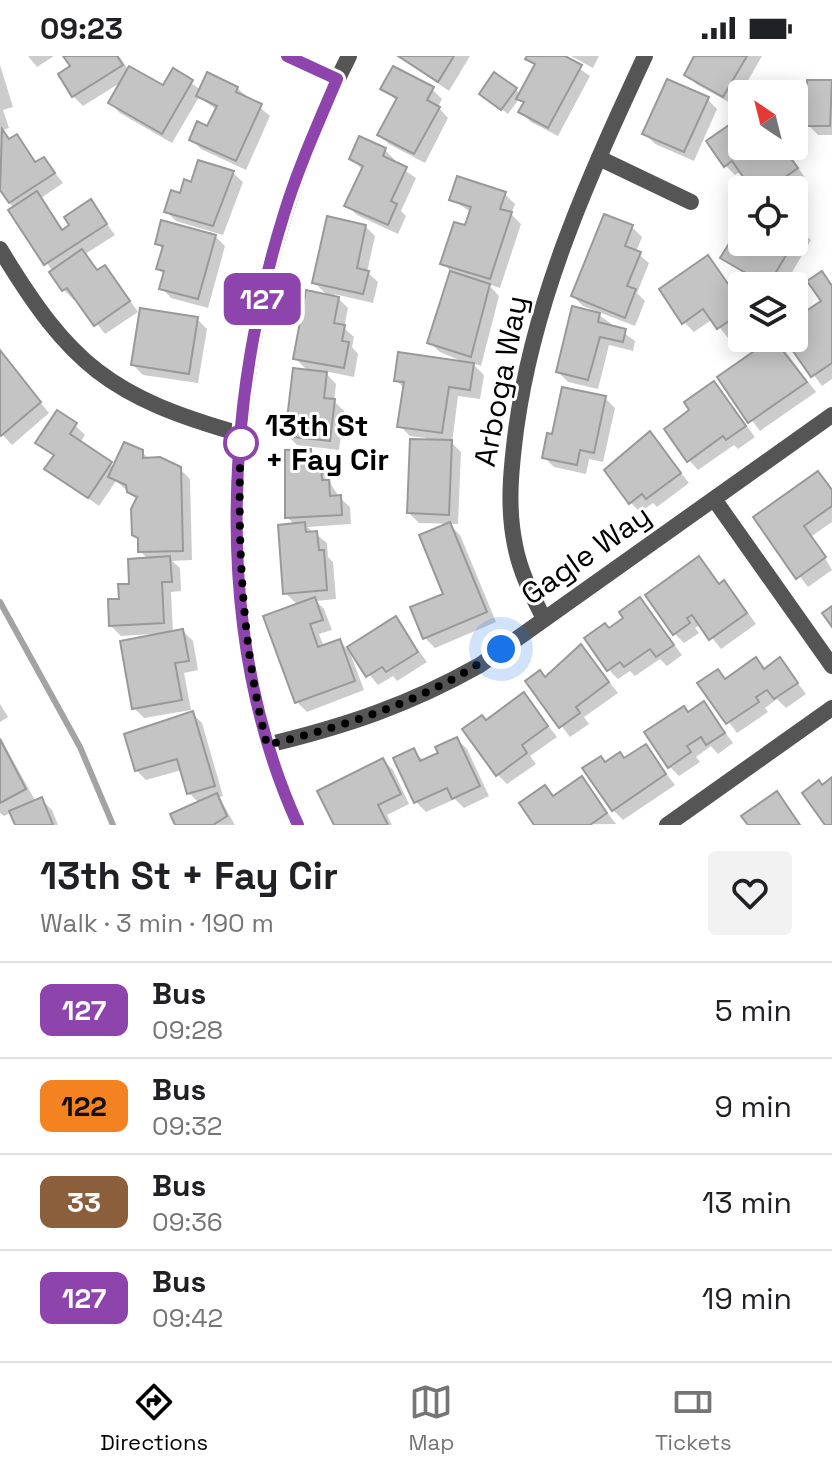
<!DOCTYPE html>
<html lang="en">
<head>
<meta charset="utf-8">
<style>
  :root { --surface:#fff; --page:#f2f2f2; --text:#202124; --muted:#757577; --line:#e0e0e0; --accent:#000 }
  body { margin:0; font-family:"Space Grotesk",sans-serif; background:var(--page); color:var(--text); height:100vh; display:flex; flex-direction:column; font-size:30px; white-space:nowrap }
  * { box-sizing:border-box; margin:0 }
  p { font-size:26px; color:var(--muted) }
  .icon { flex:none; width:44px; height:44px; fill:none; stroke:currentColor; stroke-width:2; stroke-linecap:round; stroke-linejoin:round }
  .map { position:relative; height:769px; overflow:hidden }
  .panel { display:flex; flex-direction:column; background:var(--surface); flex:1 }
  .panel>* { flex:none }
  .badge { padding:0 16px; border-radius:12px; font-size:28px; line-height:52px }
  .needle { width:52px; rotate:325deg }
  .tools { position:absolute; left:728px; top:24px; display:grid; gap:16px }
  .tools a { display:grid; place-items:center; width:80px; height:80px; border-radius:8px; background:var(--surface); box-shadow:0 4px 20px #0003; font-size:40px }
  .you { position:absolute; width:40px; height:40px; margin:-20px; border:6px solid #fff; border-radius:50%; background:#1a73e8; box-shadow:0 0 0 12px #1a73e833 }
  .map>.badge { position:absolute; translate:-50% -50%; box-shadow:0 0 0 4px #fff }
  .round { display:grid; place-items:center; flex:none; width:84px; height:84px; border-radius:8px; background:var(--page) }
  .summary { display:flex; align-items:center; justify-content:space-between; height:136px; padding:0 40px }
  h1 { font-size:38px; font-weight:700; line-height:60px }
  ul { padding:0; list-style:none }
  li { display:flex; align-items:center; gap:24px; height:96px; padding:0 40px; border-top:2px solid var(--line) }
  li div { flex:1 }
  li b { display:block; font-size:30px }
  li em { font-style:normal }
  li .badge { min-width:88px; font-weight:700; text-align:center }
  .status { display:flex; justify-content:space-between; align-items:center; height:56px; padding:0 40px; background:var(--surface); direction:ltr }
  .status svg { height:22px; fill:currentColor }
  .tab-bar { display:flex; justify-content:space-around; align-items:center; height:112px; border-top:2px solid var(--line); background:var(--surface); font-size:22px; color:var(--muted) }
  .tab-bar a { display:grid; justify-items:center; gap:4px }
  .tab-bar .on { color:var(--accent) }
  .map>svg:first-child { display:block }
  .shadow { fill:#0003 }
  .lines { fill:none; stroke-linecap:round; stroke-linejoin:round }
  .stream { stroke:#a3a3a3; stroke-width:6 }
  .building { fill:#c4c4c4; stroke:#999; stroke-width:2 }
  .minor { stroke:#555; stroke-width:16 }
  .tertiary { stroke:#555; stroke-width:16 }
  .line-casing { stroke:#fff; stroke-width:18 }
  .line { stroke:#8e44ad; stroke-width:12 }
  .walk { stroke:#000; stroke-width:8; stroke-dasharray:0 14.4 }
  .stop-dot { fill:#fff; stroke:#8e44ad; stroke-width:4 }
  .labels { text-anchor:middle; stroke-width:6; stroke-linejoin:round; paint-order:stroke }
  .street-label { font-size:30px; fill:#000; stroke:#fff }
  .stop-label { font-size:30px; font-weight:bold; fill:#000; stroke:#fff; text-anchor:start }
</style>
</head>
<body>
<div class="status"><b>09:23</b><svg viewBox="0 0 49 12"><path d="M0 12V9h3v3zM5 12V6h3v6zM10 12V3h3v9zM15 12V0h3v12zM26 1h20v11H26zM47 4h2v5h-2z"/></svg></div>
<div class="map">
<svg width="832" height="769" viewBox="0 0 832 769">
  <rect width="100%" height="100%" fill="#fff"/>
  <g class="shadow">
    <polygon points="28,0 54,0 37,11"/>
    <polygon points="66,0 119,0 129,15 164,32 174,15 201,34 237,32 270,60 246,114 201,93 191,83 208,73 217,54 199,41 172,87 120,57 110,47 123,25 83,50 73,40 73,11"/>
    <polygon points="470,0 449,35 400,1 400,0"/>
    <polygon points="529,0 561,0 590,20 558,80 531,66 521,56 525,48 519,43 508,58 481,38 515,33 521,39 536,11"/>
    <polygon points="571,0 599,0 593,12"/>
    <polygon points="696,0 762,0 734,49 696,28 686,18"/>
    <polygon points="0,9 13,51 3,54 9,72 1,75 10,84 16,80 37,107 44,103 63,127 41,142 64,175 91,146 115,179 85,198 99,215 104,211 114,221 138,256 105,278 77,242 74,244 64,234 0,131"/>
    <polygon points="809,26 832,26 832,79 818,79 808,69"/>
    <polygon points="383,32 432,33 442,43 438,51 448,62 425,107 389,88 379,78 397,45"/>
    <polygon points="707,43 717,53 694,105 655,88 645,78"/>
    <polygon points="742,62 742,90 783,90 806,123 790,134 754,134 741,115 735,119 725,109"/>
    <polygon points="360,83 385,94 395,104 394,107 416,122 401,155 406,160 398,178 357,159 347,149 363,114 351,103"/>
    <polygon points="233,117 243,126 223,179 176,165 166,155 193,128"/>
    <polygon points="505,138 515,148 511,158 521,168 500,232 488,228 499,240 481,310 472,307 484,319 480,343 458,340 452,387 461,396 458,468 419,467 409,457 426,382 410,380 400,370 405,333 396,324 468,308 440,296 430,287 452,217 443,207 467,172 472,157 452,143"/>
    <polygon points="606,160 632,171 642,181 636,196 649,207 637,237 645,245 635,270 583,250 573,240"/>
    <polygon points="365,170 375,180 367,216 378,226 373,247 334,238 348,252 344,272 354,281 352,291 358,298 354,321 324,315 336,328 334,345 344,355 339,394 297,389 287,379 309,316 295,302 329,241 314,226"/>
    <polygon points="794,170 811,184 784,230 764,230 723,202 748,193 752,186 794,186"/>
    <polygon points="211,176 225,190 208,252 171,242 162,232 165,219 158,213 164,194 157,187"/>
    <polygon points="708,201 742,246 742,272 728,282 713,263 694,276 684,266"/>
    <polygon points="822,217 832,228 832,323 822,330 786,282 794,282 794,265 824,245"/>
    <polygon points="599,259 635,285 633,295 609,289 598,333 568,326 558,316"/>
    <polygon points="197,263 207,273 198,327 143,319 133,309"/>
    <polygon points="776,283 816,336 760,375 720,322"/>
    <polygon points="0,297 49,357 12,389 0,376"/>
    <polygon points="714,327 755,381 738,393 734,389 698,414 689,404 692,354"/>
    <polygon points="605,342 615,352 603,406 589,403 586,418 554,411 544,401 554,380"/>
    <polygon points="75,369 85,379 80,387 115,412 142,396 150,404 179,412 190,423 192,504 172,505 180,512 181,535 171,536 173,577 183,575 193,585 198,614 184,617 191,654 144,662 134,652 153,578 121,580 111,570 121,545 149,504 140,495 140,484 134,478 138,444 116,425 99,450 47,413 55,401 38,386"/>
    <polygon points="650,378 689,427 657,451 653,447 640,456 630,446"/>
    <polygon points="310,395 330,417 331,428 339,441 350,451 351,468 307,471 327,487 328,501 333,506 336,543 316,545 324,553 332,574 319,578 324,591 340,585 347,593 395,563 427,606 397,625 393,620 378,629 349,594 364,634 307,656 297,646 298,549 285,537 295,469 287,461"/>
    <polygon points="818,417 832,433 832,466 812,480 832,514 808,531 756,462"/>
    <polygon points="450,469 460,479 496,566 435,592 425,582 445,539"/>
    <polygon points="699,503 721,529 724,527 734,537 756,568 721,593 701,568 695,572 699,577 684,587 675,578"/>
    <polygon points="640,543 682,599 667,610 660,603 635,620 630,615 618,623 609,614 625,562"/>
    <polygon points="581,591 618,637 584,661 589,668 570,681 527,625 546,623"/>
    <polygon points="756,604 766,614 780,604 806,638 786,652 777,643 765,652 768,656 737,677 700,627 726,624"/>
    <polygon points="524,639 557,681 530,700 536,708 507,728 497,718 486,666"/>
    <polygon points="0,648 8,661 0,666"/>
    <polygon points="704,648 733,687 718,698 711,690 696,701 700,706 679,720 669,710 689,657"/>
    <polygon points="192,657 202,667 223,740 219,741 235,769 177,769 199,747 189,737 182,714 146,724 136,714"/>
    <polygon points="0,681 36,746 42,744 52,754 58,769 17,769 12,756 4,760 0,757"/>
    <polygon points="457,683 467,693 489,740 464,752 455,743 426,756 416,746 396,703 413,694 423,704 441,698"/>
    <polygon points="645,690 675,729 623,764 613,754 606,708 625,704"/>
    <polygon points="383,704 393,714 409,748 387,759 392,769 336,769"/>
    <polygon points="582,723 616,768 536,769 545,731 555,741"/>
  </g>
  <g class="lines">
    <polyline class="stream" points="0,546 80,691 113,769"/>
  </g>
  <g class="building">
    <polygon points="63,0 117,0 123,9 72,41 58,18 70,10"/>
    <polygon points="398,0 454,0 438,26"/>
    <polygon points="527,0 565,0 582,9 548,72 518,56 524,46 516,43 535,8 525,3"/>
    <polygon points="694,0 747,0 723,41 684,19"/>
    <polygon points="129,10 163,29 173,12 193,24 162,78 108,47"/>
    <polygon points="393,10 434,31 427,44 440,51 414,98 377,79 397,42 380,33"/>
    <polygon points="207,16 238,31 236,36 262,48 236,105 189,84 197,65 207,70 217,50 196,40"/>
    <polygon points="494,16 517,32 501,54 479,38"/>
    <polygon points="667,23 709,41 684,96 642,78"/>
    <polygon points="807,24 832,24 830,70 806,70"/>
    <polygon points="742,60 742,90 782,90 798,112 767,134 752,134 732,105 724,111 706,85"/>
    <polygon points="2,73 9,83 17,78 35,106 44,101 55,117 9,147 0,134"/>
    <polygon points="359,80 386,92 383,100 407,111 391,145 397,148 388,169 344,150 363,110 349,103"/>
    <polygon points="198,104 234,115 213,170 164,156 171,134 180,137 184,123 191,126"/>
    <polygon points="457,120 506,136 500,153 512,156 490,223 440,208 454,166 465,169 471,151 449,144"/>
    <polygon points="37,135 62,174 69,169 64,161 91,143 107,168 44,209 8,154"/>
    <polygon points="604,158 633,169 625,190 641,196 627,230 636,233 625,262 571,240"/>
    <polygon points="327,160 366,169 357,212 369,215 363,238 312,227"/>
    <polygon points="161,164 216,179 198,243 159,233 164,215 156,213 163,190 155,188"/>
    <polygon points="794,167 802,172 768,230 720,202 733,181 748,190 750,186 794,186"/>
    <polygon points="82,193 97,214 105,209 130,245 94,270 67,232 62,235 49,216"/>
    <polygon points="708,199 742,248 742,256 717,273 703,253 682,268 659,233"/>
    <polygon points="450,215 490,228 471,301 427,287"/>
    <polygon points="822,215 832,230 832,307 811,321 784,282 794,282 794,263 821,245 807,225"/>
    <polygon points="306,234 339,241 334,267 345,269 342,285 349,286 344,312 293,303"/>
    <polygon points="572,250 600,257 598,266 626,273 623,286 600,281 588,324 556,316"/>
    <polygon points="140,252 198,261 189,318 131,309"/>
    <polygon points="773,282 807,326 748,367 717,321"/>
    <polygon points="0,294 41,346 1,380 0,379"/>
    <polygon points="398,296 474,307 470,334 449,331 442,377 397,371 404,326 394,325"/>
    <polygon points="293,312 327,316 324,342 335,343 330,385 285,380"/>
    <polygon points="714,325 746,370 726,384 723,380 687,406 664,373 689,354 684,346"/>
    <polygon points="562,331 606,340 594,397 580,394 577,409 542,402 547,377 552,378"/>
    <polygon points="57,354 77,367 70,378 112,406 88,442 44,413 54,399 35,387"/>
    <polygon points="650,375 681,417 646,443 642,438 629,448 604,414"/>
    <polygon points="410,383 452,384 449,459 407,457"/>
    <polygon points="124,386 143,394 143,402 160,401 181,411 183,495 138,496 138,482 132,479 131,453 137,441 127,436 126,429 108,421"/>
    <polygon points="311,393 312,405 321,405 322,424 329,424 330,440 341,439 342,459 285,462 285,394"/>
    <polygon points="818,415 832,434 832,450 804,470 826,501 796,523 753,461"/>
    <polygon points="305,466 306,476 317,475 319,494 324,494 327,534 283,538 278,469"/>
    <polygon points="450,466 487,556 423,583 410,551 443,538 419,479"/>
    <polygon points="170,500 172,526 162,526 164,567 109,570 108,543 119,543 118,528 129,528 128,503"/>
    <polygon points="699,500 719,528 724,524 747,557 709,584 692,559 687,562 690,567 673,579 645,539"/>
    <polygon points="315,541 323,564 310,568 318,591 340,583 355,625 295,647 263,560"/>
    <polygon points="640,541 674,589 656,601 650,593 624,611 620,606 607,615 584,582 605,567 609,572 623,562 619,556"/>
    <polygon points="832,550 832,571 822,557"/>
    <polygon points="396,560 418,596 386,616 382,611 366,621 347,591"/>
    <polygon points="183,573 189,605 175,607 182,644 132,653 120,585"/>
    <polygon points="581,588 609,626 576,651 580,657 559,672 525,625 540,614 545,621"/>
    <polygon points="756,601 764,613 780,601 798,627 774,643 767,634 756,641 759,646 726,668 697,627 718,613 725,623"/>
    <polygon points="524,636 548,670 522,689 527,697 496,720 462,673 482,659 486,664"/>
    <polygon points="704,645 725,677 706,689 701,681 687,690 691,696 668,712 644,676 684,650 688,656"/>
    <polygon points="193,655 215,730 187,738 177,703 135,715 124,678"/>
    <polygon points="457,681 480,730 452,743 447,732 414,747 393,702 414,692 420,705 438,697 435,691"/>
    <polygon points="0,683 26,733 0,747"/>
    <polygon points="646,688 666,718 612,755 582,712 601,700 605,706 620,696 624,702"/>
    <polygon points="383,702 401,738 378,749 388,769 334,769 317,735"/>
    <polygon points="582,720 607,757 590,769 534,769 519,747 545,729 553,740"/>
    <polygon points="832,721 832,769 825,769 802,737 819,724 822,729"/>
    <polygon points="777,735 800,769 748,769 741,760"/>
    <polygon points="217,737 227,760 213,769 175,769 170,758"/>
    <polygon points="42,741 53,769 15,769 9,755"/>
  </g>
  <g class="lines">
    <g class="minor">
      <polyline points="287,0 337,23"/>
      <polyline points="599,102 691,146"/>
      <path d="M 0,193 C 70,309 110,341 241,378"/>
      <polyline points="714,443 832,610"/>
      <path d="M 544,563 C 532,539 520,516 515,489 C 507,451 511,413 516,374 C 534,240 589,121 645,0"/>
      <path d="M 267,689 C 346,670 409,649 480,609 L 832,359"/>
      <polyline points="667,769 832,652"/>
    </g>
    <path class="tertiary" d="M 298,769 C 192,532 234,226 349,0"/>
  </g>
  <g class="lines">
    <defs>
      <path id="line" d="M 287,0 L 337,23 C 318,68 298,112 284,158 C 224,351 213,582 298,769"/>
    </defs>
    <use href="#line" class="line-casing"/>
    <use href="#line" class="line"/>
    <path class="walk" d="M 241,387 L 241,378 C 237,483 241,586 267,689 C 352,668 429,644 501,593"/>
  </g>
  <circle class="stop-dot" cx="241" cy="387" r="16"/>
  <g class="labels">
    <g class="street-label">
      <text transform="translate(501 325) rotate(-79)" y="10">Arboga Way</text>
      <text transform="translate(586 499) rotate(-35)" y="10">Gagle Way</text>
    </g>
    <g class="stop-label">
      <text x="265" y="380">13th St<tspan x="265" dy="34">+ Fay Cir</tspan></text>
    </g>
  </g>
</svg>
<div class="tools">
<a><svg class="needle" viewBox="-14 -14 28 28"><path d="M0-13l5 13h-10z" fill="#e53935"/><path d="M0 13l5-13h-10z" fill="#757577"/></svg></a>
<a><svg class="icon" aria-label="locate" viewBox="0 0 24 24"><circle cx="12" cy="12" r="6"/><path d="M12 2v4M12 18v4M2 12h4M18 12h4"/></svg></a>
<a><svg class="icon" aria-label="layers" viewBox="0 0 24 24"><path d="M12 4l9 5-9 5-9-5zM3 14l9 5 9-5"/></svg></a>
</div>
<div class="you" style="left:501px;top:593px"></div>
<b class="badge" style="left:262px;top:243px;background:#8e44ad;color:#fff">127</b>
</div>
<section class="panel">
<div class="summary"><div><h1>13th St + Fay Cir</h1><p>Walk · 3 min · 190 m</p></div><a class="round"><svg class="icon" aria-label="heart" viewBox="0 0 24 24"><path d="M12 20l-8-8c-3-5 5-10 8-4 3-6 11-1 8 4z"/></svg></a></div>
<ul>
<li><span class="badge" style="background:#8e44ad;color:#fff">127</span><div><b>Bus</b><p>09:28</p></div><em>5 min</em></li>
<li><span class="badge" style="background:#f58220;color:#111">122</span><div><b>Bus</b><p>09:32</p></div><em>9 min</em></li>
<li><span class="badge" style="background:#8b5e3c;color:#fff">33</span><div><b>Bus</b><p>09:36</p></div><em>13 min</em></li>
<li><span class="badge" style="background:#8e44ad;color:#fff">127</span><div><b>Bus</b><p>09:42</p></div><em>19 min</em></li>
</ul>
</section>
<nav class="tab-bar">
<a class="on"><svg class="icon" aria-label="directions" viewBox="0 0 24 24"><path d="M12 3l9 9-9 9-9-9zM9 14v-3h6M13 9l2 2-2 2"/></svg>Directions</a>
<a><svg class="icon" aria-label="map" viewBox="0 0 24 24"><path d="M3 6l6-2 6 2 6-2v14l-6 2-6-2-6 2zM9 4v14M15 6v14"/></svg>Map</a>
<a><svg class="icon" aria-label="tickets" viewBox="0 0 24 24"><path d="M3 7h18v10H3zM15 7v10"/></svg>Tickets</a>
</nav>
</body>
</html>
